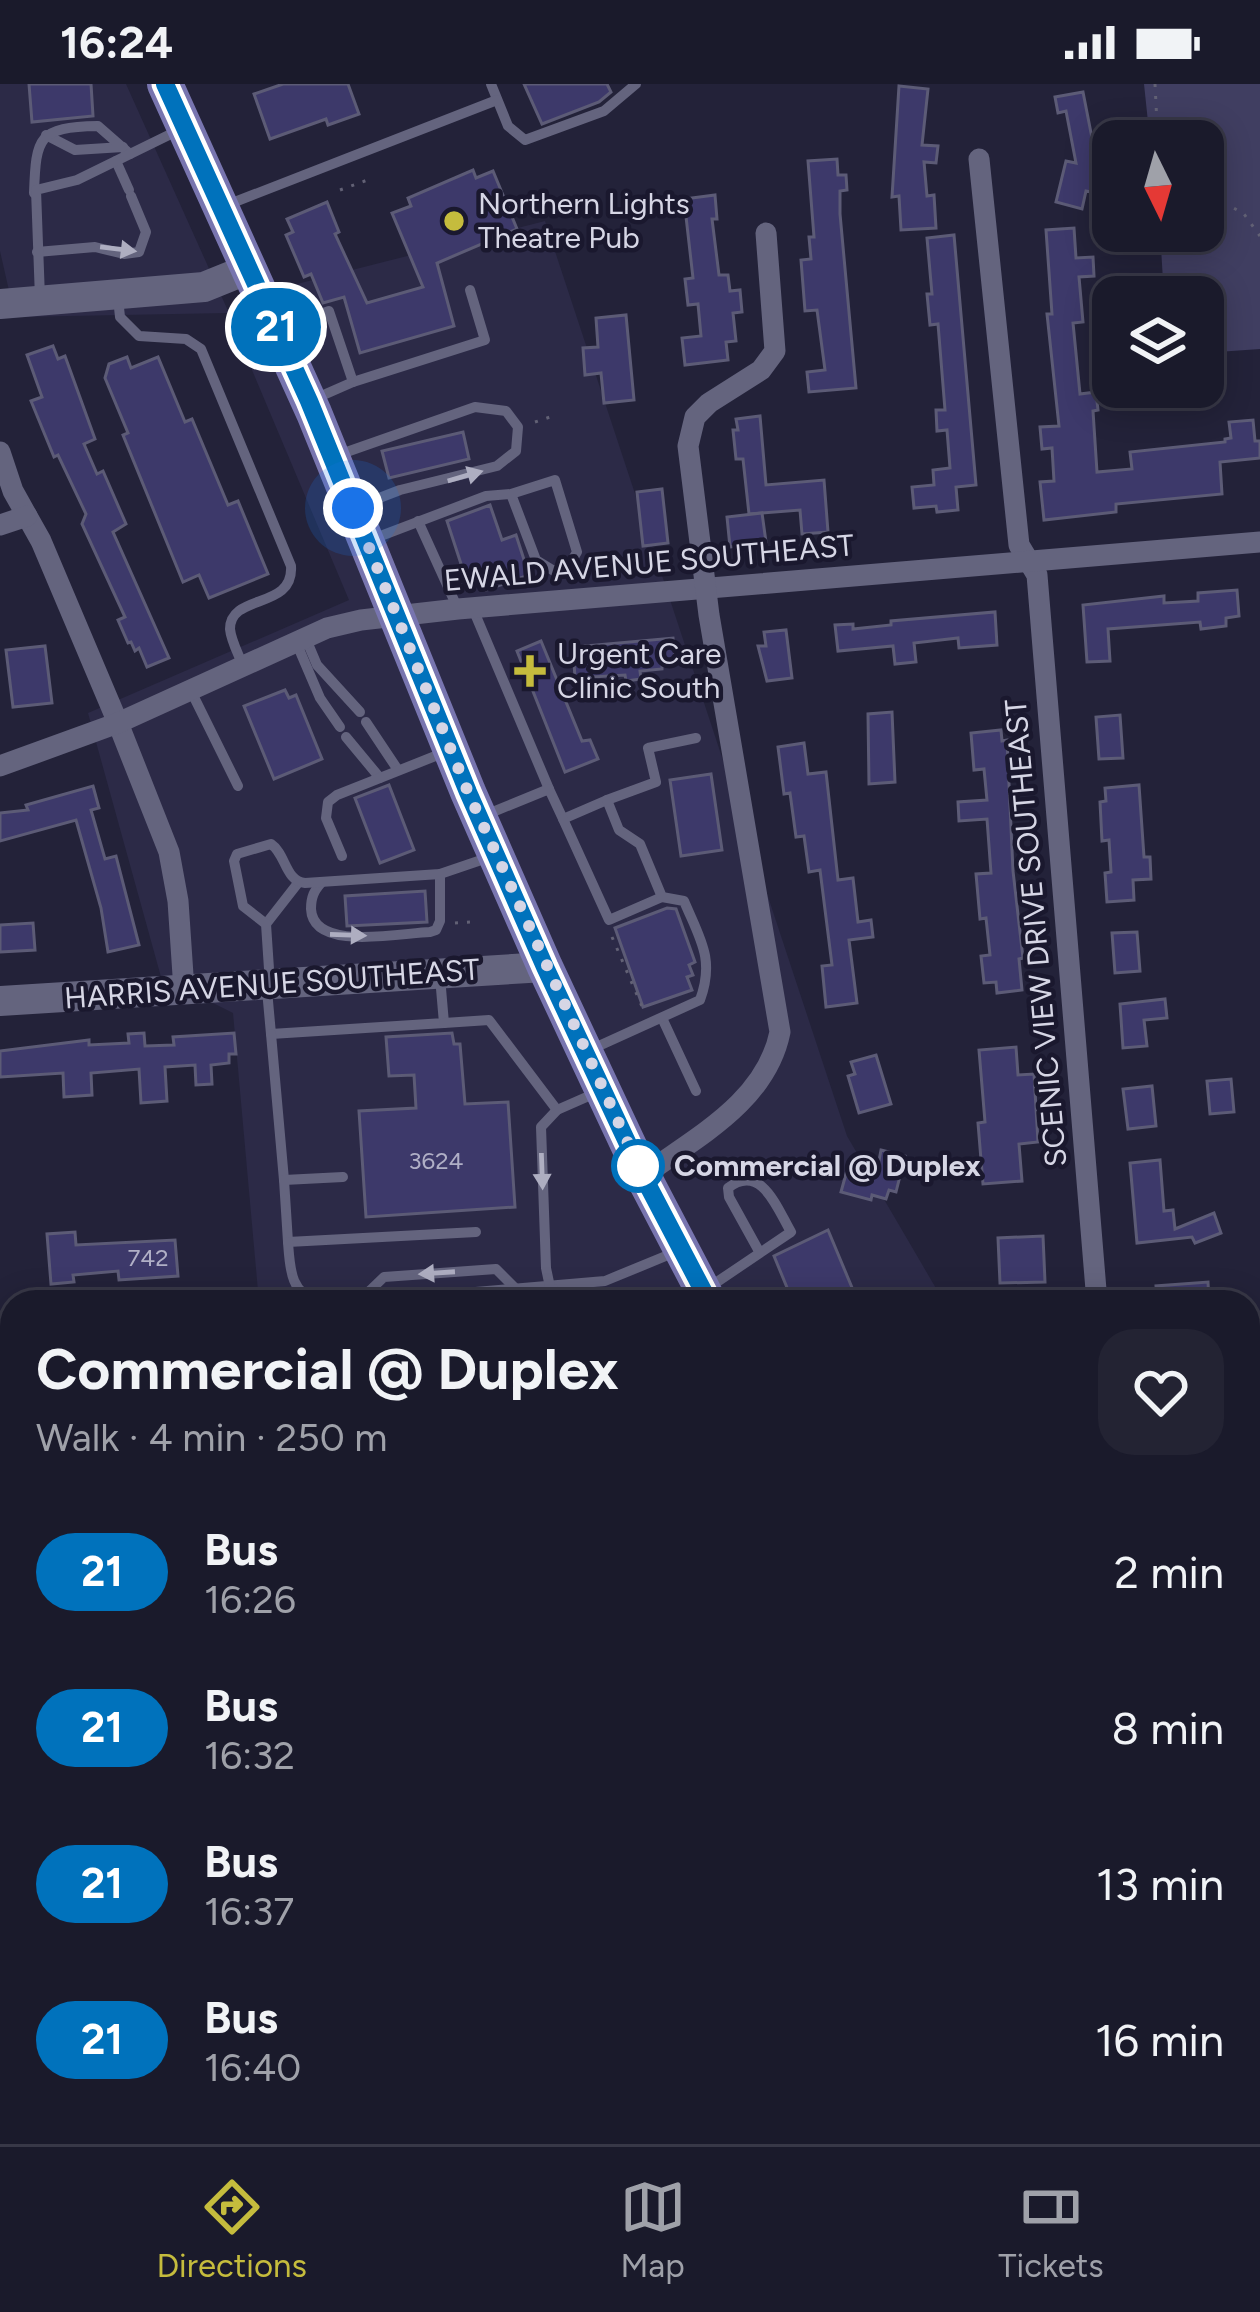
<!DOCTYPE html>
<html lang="en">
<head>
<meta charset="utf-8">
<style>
  :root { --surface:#1a1a2b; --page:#232333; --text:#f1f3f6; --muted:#9fa1a9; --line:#383847; --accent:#c5bc3d }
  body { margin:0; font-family:Figtree,sans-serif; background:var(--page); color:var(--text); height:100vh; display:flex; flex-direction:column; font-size:45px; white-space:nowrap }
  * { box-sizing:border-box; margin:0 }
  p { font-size:39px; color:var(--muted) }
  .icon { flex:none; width:66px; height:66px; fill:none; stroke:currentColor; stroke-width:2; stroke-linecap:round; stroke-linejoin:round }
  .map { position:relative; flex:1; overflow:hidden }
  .details { position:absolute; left:0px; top:1206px; width:1260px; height:855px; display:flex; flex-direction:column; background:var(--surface); border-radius:36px 36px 0 0; box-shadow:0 6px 30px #0003,0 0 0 3px var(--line) }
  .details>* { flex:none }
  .badge { padding:0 24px; border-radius:39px; font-size:42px; line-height:78px }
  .needle { width:78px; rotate:175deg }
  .buttons { position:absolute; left:1092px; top:36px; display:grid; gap:24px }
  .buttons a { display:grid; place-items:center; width:132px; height:132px; border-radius:24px; background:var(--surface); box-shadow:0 6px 30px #0003,0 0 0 3px var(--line); font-size:60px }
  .you { position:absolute; width:60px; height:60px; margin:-30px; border:9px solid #fff; border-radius:50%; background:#1a73e8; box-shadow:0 0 0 18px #1a73e833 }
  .map>.badge { position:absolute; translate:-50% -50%; box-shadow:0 0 0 6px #fff }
  .round { display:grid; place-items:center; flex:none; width:126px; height:126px; border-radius:36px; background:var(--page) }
  .headline { display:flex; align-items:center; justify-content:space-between; height:204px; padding:0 36px }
  h1 { font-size:57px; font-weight:700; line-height:90px }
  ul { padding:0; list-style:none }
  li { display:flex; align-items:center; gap:36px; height:156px; padding:0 36px }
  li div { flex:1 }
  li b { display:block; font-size:45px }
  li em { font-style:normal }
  li .badge { min-width:132px; font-weight:700; text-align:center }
  .status { display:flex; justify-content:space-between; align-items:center; height:84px; padding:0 60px; background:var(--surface); direction:ltr }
  .status svg { height:33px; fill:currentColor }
  .tab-bar { display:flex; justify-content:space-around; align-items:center; height:168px; border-top:3px solid var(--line); background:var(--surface); font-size:33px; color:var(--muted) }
  .tab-bar a { display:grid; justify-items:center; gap:6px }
  .tab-bar .on { color:var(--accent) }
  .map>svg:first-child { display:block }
  .built { fill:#2c2a47 }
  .green { fill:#403e61 }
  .building { fill:#3d396a; stroke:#5c5b76; stroke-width:3 }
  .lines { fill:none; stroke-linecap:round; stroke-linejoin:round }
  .path { stroke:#626175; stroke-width:3; stroke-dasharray:3 9; stroke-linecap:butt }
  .lane { stroke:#64647e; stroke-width:10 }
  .street { stroke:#64647e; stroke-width:21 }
  .secondary { stroke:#64647e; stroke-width:30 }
  .primary { stroke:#7875af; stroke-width:36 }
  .oneway { fill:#aeaec1 }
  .line-casing { stroke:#fff; stroke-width:27 }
  .line { stroke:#0072bc; stroke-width:18 }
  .walk { stroke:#d6d6e5; stroke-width:12; stroke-dasharray:0 21.6 }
  .poi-dot { fill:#c5bc3d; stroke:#1a182e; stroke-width:4.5 }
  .stop-dot { fill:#fff; stroke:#0072bc; stroke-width:6 }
  .labels { text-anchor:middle; stroke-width:9; stroke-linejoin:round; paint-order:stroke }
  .number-label { font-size:24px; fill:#b0afc6 }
  .poi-label { font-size:30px; fill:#d6d6e5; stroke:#1a182e; text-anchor:start }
  .street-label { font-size:30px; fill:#d6d6e5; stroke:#1a182e }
  .stop-label { font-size:30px; font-weight:bold; fill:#d6d6e5; stroke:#1a182e; text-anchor:start }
</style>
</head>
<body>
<div class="status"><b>16:24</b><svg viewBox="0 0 49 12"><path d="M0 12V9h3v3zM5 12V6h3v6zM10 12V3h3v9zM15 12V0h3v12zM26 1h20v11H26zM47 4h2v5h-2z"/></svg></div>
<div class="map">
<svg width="1260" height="2060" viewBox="0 0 1260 2060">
  <rect width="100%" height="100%" fill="#232239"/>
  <g class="built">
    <polygon points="0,0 126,0 229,229 297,200 545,137 847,1052 944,1218 259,1218 233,929 161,893 88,629 349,516 228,229 15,233 0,167"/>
    <polygon points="1260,1603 1260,2060 682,2060 682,2049 1248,2049 1248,1605"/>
  </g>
  <polygon class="green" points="1144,0 1260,0 1260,265 1203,269 1203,213 1164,213 1160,147 1203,147 1203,57 1150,57"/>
  <g class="building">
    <polygon points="29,0 91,0 93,32 32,38"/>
    <polygon points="283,0 348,0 359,30 328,41 326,35 270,55 254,10"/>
    <polygon points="524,0 607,0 611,8 599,18 542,40"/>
    <polygon points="899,2 928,5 922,61 938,62 936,79 924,78 927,112 934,111 936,144 901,146 899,112 892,113"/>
    <polygon points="1083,8 1092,54 1111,50 1097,109 1086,107 1082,125 1056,118 1066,77 1076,79 1066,27 1058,29 1055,13"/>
    <polygon points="837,75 838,91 846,91 847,106 840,107 840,130 856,304 809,308 807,288 825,286 817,226 805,227 801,176 811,175 809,153 814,153 808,77"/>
    <polygon points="473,86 476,94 493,87 517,145 437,179 454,242 360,269 344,213 323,219 311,190 304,193 286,151 293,148 287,135 327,118 339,148 335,150 367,219 423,203 392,129 411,122 408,114"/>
    <polygon points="715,111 717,135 712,135 719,191 728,191 730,207 740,206 742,228 733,229 736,257 726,258 728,276 685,281 682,254 701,252 698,220 688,221 685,195 693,194 684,115"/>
    <polygon points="1074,144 1076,174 1093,173 1094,192 1079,193 1083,238 1073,239 1080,310 1096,308 1098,326 1093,327 1097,388 1132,385 1130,368 1225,358 1225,355 1231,354 1229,338 1253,336 1255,357 1260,357 1260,374 1220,378 1222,410 1116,420 1116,428 1044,436 1040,398 1054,397 1052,364 1042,365 1040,343 1059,342 1047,230 1052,230 1046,146"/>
    <polygon points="954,151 976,401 956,403 958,426 937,428 936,422 914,424 912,403 934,401 933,386 950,384 947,346 937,347 936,326 945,326 938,240 930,241 927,210 932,210 927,154"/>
    <polygon points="626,231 634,316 604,319 601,289 585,291 583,264 598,263 596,234"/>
    <polygon points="53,262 58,275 65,272 95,355 84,360 97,390 103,387 126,440 113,448 169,574 147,583 139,564 135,567 131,558 128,559 118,536 125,533 82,440 86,430 58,371 54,373 31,317 42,313 27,271"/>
    <polygon points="127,273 131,284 158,273 185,338 192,335 228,421 238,417 268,490 209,514 199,491 183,498 123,351 128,349 105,294 109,280"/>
    <polygon points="760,332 766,401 824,396 828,448 802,450 800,426 749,430 743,375 736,375 733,346 738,346 736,335"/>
    <polygon points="463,348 469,375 389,394 382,367"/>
    <polygon points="662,405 668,459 643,462 637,408"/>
    <polygon points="490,421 502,456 516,451 529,491 486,506 479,484 464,489 447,437"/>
    <polygon points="762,429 766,458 730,463 727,433"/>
    <polygon points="1237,506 1239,532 1226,534 1226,542 1201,545 1200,538 1108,545 1110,577 1087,578 1083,521 1164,512 1164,519 1198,517 1198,509"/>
    <polygon points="995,528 997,561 959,564 958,554 914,559 916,578 895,580 893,562 838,567 835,541 853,540 853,545 891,541 891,537"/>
    <polygon points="786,546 792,594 767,597 758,562 766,562 764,548"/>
    <polygon points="673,554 676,578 662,579 662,585 640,587 641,595 626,597 625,591 575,594 573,563"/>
    <polygon points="541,557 582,657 590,656 598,675 565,688 517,567"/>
    <polygon points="45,562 52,619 13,623 6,566"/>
    <polygon points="285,606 289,614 296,611 322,675 274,695 244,622"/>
    <polygon points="892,628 895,698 869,700 868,630"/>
    <polygon points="1120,631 1123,674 1099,675 1096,633"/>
    <polygon points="1001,646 1002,657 1007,656 1013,787 1023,874 1019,875 1022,906 997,909 996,898 984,899 981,872 990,871 986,834 980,835 976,790 991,789 987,735 959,737 958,718 987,716 984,685 974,686 971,649"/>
    <polygon points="804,659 808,690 826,688 838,796 853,794 858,838 871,836 873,853 849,856 857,919 826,923 822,882 832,881 820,786 809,788 804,752 796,753 790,709 784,710 778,663"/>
    <polygon points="711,690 722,766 681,772 670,696"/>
    <polygon points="389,701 414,766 380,779 355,714"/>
    <polygon points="1139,701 1144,773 1150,773 1151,795 1133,796 1134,816 1107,818 1105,789 1111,788 1109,756 1102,757 1100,718 1106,717 1105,704"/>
    <polygon points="93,702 99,724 91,726 105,775 116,772 139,861 108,868 101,824 76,736 0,757 0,729 28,726 26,721"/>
    <polygon points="425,807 427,838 347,842 345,812"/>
    <polygon points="667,824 676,825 695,878 689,881 693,891 687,893 692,906 643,923 615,844"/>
    <polygon points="33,839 35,866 0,868 0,841"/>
    <polygon points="1137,848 1140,887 1115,889 1112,849"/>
    <polygon points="1165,915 1167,934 1144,936 1147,962 1123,964 1120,920"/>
    <polygon points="144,949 145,962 174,961 173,953 234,949 236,970 229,970 229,979 211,981 212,1000 196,1001 195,981 165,983 167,1017 141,1019 139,985 91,989 92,1011 64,1013 63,989 0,993 0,967 89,956 89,961 129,959 128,950"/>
    <polygon points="452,949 454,960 460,960 465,1020 508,1018 515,1123 366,1133 359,1027 416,1024 414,991 389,992 386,953"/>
    <polygon points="1016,963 1018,991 1034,990 1038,1058 1019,1060 1022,1097 983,1100 978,1039 985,1038 979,966"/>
    <polygon points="876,971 891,1020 859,1029 848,992 855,990 851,978"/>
    <polygon points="1231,995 1234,1028 1210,1030 1207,997"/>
    <polygon points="1152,1002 1156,1042 1128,1045 1123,1005"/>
    <polygon points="881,1066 905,1072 896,1108 889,1106 886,1115 872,1111 871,1116 841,1108 850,1075 878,1082"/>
    <polygon points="1160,1076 1164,1127 1173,1126 1175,1145 1214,1129 1221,1149 1195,1159 1192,1153 1137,1159 1130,1079"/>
    <polygon points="828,1146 858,1218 793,1218 774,1172"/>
    <polygon points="75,1148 76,1161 175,1156 178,1192 119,1196 118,1187 73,1191 74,1198 51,1200 47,1150"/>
    <polygon points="1043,1152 1045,1198 1000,1199 998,1154"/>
    <polygon points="1208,1198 1209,1218 1157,1218 1156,1202"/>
  </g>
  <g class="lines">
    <g class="path">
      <polyline points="1155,0 1157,40 1165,57"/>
      <polyline points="340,106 373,94"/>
      <polyline points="1203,106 1244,130 1260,152"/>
      <polyline points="535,338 550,333"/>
      <polyline points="455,839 470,838"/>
      <polyline points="612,853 644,927"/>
      <polyline points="1248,1919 1258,1909"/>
    </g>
    <g class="lane">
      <polyline points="491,0 508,42 525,56 604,27 636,0"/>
      <polyline points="46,51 75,66 123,63"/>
      <polyline points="116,77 129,106"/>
      <path d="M 34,109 C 36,53 38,43 98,42 L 130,70"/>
      <polyline points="227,121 497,16"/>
      <polyline points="37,168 95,163 124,170 139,168 146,148 131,112"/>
      <polyline points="40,214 36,106 77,96 177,47"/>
      <path d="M 118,214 L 120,233 L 139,252 L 186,255 L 201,265 L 291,482 C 294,526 230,509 230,545 C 231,557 239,571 243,582"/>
      <polyline points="284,243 329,227 353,298 312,316"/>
      <polyline points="353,298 485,256 470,206"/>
      <polyline points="338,371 475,323 506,327 518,343 516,367 497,382 400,406 356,423"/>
      <polyline points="418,437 458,525"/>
      <polyline points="370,456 486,412 511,410 555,396 577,468 571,478 554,487 536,476 511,410"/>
      <polyline points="473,525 549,705"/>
      <polyline points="306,555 317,581 360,628"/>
      <polyline points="296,558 320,614 340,643"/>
      <polyline points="191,607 238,702"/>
      <polyline points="366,638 398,686"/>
      <polyline points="346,653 380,694"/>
      <polyline points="483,732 549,705 563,735 607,716"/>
      <polyline points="563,735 609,836 662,813"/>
      <polyline points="342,772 326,734 328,718 337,711 448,667"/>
      <path d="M 321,799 C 314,807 311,813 311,825 C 313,868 400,849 430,848 L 436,846 L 440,837 L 440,790"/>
      <polyline points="266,840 298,799"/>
      <path d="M 270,900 L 266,840 L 243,822 L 234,777 L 237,770 L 271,760 C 286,770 285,797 305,799 L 440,790 L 493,772"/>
      <polyline points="267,906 271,950 444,939 440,893"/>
      <polyline points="662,934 696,1007"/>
      <polyline points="444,939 489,936 557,1026"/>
      <polyline points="271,950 284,1096"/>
      <path d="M 592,965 L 700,916 C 715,875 700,855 684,817 L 662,813 L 640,760 L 619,746 L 607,716 L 656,698 L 648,664 L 696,654"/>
      <polyline points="343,1093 284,1096 288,1158 476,1148"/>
      <path d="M 288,1158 C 290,1184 290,1210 319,1218"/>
      <path d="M 711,1202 L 791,1148 C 777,1124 761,1078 728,1104 L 729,1113 L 760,1169"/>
      <polyline points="358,1218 384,1193 496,1185 516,1205"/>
      <polyline points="359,1218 605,1197 673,1169"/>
      <polyline points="574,1218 550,1203 546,1184 541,1043 557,1026 598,1008"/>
      <polyline points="665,1218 694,1202"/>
      <polyline points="1248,1708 1260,1707"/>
      <polyline points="1248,1823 1260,1814"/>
      <polyline points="1248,1877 1260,1893"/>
      <polyline points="708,2049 708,2060"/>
      <polyline points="342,2060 342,2049"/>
      <polyline points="1025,2060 1026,2049"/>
      <polyline points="1129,2060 1145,2055 1148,2049"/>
    </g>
    <g class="street">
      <polyline points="979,75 1019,461 1037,491 1097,1218"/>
      <polyline points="0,368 13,407 41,457 118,639 169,768 178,817 184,906"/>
      <polyline points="0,441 27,432"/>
      <polyline points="0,682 118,639 327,544 361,536 458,525 1260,458"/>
      <path d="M 643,1092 C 696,1053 766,1018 780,948 L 709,531 L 688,362 L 695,333 L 709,319 L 761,286 L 775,267 L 766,149"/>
      <polyline points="0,1247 12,1246"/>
      <polyline points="0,1511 12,1527"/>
      <polyline points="0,1543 12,1541"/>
      <polyline points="126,2049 127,2060"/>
    </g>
    <g class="secondary">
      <polyline points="0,220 204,203 251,184"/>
      <polyline points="0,917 545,883"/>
      <polyline points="1248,1643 1260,1642"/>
      <polyline points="0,1849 12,1848"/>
    </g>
    <g class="primary">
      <polyline points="165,0 314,329 468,708 545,883 643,1092 709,1218"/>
      <polyline points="1246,2049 1254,2060"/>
    </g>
  </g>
  <defs><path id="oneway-solid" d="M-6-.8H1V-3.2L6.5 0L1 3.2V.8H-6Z" transform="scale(3)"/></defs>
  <g class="oneway">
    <use href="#oneway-solid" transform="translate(118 165) rotate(7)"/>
    <use href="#oneway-solid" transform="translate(465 392) rotate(-16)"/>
    <use href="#oneway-solid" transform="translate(348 851) rotate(2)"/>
    <use href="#oneway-solid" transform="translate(542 1087) rotate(88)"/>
    <use href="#oneway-solid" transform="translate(437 1189) rotate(176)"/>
  </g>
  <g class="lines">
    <defs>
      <polyline id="line" points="165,0 309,317 468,708 545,883 643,1092 709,1218"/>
    </defs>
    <use href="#line" class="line-casing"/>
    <use href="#line" class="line"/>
    <polyline class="walk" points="353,424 468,708 643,1092 638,1082"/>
  </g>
  <g class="poi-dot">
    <circle cx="454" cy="137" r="12"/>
    <path d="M524 569h12v12h12v12h-12v12h-12v-12h-12v-12h12z"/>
  </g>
  <circle class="stop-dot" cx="638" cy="1082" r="24"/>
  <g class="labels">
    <g class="number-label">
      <text x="436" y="1085">3624</text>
      <text x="148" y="1182">742</text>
    </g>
    <g class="poi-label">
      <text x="478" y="130">Northern Lights<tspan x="478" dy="34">Theatre Pub</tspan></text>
      <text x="557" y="580">Urgent Care<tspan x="557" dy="34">Clinic South</tspan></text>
    </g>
    <g class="street-label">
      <text transform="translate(649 479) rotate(-5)" y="10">EWALD AVENUE SOUTHEAST</text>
      <text transform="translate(1036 849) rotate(-95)" y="10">SCENIC VIEW DRIVE SOUTHEAST</text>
      <text transform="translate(272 900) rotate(-4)" y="10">HARRIS AVENUE SOUTHEAST</text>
    </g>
    <g class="stop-label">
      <text x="674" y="1092">Commercial @ Duplex</text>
    </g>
  </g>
</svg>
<div class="buttons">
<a><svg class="needle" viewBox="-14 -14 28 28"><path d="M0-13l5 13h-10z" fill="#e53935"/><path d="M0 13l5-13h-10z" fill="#9fa1a9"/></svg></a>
<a><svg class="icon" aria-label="layers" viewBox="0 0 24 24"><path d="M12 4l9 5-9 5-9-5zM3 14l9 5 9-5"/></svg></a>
</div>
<div class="you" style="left:353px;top:424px"></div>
<b class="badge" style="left:276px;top:243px;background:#0072bc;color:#fff">21</b>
<section class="details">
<div class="headline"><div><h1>Commercial @ Duplex</h1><p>Walk · 4 min · 250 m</p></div><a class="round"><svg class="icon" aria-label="heart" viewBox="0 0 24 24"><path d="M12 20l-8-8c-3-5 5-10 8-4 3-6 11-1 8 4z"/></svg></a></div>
<ul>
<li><span class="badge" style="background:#0072bc;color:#fff">21</span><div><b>Bus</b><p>16:26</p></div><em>2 min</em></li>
<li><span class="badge" style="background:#0072bc;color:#fff">21</span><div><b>Bus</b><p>16:32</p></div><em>8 min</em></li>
<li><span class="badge" style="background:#0072bc;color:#fff">21</span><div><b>Bus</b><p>16:37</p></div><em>13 min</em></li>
<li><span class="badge" style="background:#0072bc;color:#fff">21</span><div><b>Bus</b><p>16:40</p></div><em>16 min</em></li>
</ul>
</section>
</div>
<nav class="tab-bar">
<a class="on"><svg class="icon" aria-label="directions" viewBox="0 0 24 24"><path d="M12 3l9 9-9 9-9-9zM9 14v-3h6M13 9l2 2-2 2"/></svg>Directions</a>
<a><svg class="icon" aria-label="map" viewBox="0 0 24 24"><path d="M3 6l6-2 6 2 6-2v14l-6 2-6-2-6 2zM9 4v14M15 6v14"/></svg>Map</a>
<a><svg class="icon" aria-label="tickets" viewBox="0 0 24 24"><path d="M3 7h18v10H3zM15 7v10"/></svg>Tickets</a>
</nav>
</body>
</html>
